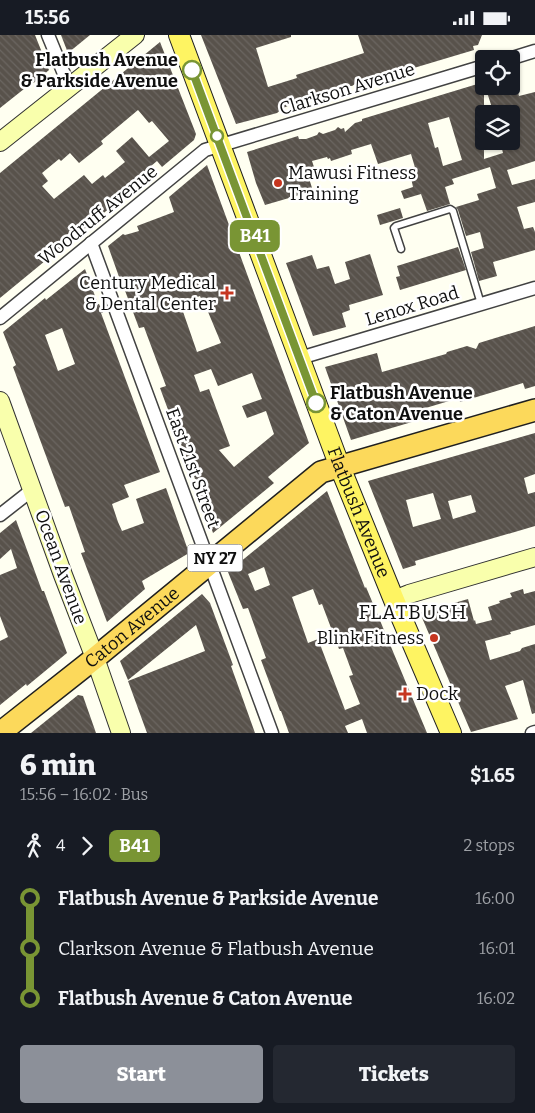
<!DOCTYPE html>
<html lang="en">
<head>
<meta charset="utf-8">
<style>
  :root { --surface:#171b24; --page:#242831; --text:#f1f3f6; --muted:#9ea1a6; --accent:#8c9099 }
  body { margin:0; font-family:Bitter,serif; background:var(--page); color:var(--text); height:100vh; display:flex; flex-direction:column; font-size:19px; white-space:nowrap }
  * { box-sizing:border-box; margin:0 }
  p { font-size:16px; color:var(--muted) }
  .icon { flex:none; width:28px; height:28px; fill:none; stroke:currentColor; stroke-width:2; stroke-linecap:round; stroke-linejoin:round }
  .map { position:relative; height:698px; overflow:hidden }
  .panel { display:flex; flex-direction:column; background:var(--surface); flex:1 }
  .panel>* { flex:none }
  .badge { padding:0 10px; border-radius:8px; font-size:18px; line-height:32px }
  .controls { position:absolute; left:475px; top:15px; display:grid; gap:10px }
  .controls a { display:grid; place-items:center; width:45px; height:45px; border-radius:5px; background:var(--surface); box-shadow:0 1px 4px #0004; font-size:25px }
  .map>.badge { position:absolute; translate:-50% -50%; box-shadow:0 0 0 2px #fff }
  .legs { display:flex; align-items:center; gap:8px; height:55px; padding:0 20px; font-size:16px }
  .legs p { margin-inline-start:auto }
  .overview { display:flex; align-items:center; justify-content:space-between; height:85px; padding:0 20px }
  h1 { font-size:28px; font-weight:800; line-height:38px }
  .button { display:flex; gap:10px; margin-top:auto; padding:10px 20px }
  .button a { flex:1; height:58px; border-radius:5px; background:var(--accent); color:#fff; font-size:20px; font-weight:800; line-height:58px; text-align:center }
  .button a+a { background:var(--page); color:var(--text) }
  ul { padding:0 20px; list-style:none }
  li { display:flex; align-items:center; gap:18px; height:50px; font-size:19px }
  li i { display:grid; place-items:center; width:8px; height:100%; margin:0 6px; background:currentColor }
  li i::after { content:''; width:12px; height:12px; margin:-6px; border:4px solid; border-radius:50%; background:var(--surface) }
  li p { margin-inline-start:auto }
  li:first-child i { background:linear-gradient(#0000 50%,currentColor 0) }
  li:last-child i { background:linear-gradient(currentColor 50%,#0000 0) }
  .status { display:flex; justify-content:space-between; align-items:center; height:35px; padding:0 25px; background:var(--surface); direction:ltr }
  .status svg { height:14px; fill:currentColor }
  .map>svg:first-child { display:block }
  .building { fill:url(#building-back-hatch); fill-rule:evenodd }
  .lines { fill:none; stroke-linecap:round; stroke-linejoin:round }
  .service-casing { stroke:#424242; stroke-width:9 }
  .minor-casing { stroke:#424242; stroke-width:15 }
  .secondary-casing { stroke:#313131; stroke-width:20 }
  .primary-casing { stroke:#202020; stroke-width:22 }
  .trunk-casing { stroke:#202020; stroke-width:24 }
  .service { stroke:#fff; stroke-width:6 }
  .minor { stroke:#fff; stroke-width:12 }
  .secondary { stroke:#f9ffac; stroke-width:18 }
  .primary { stroke:#fef462; stroke-width:20 }
  .trunk { stroke:#fcd95b; stroke-width:21 }
  .line-1-casing { stroke:#fff; stroke-width:11 }
  .line-1 { stroke:#799534; stroke-width:8 }
  .stop-1-dot { fill:#fff; stroke:#799534; stroke-width:2.5 }
  .poi-dot { fill:#c63620; stroke:#fff; stroke-width:2 }
  .labels { text-anchor:middle; stroke-width:5; stroke-linejoin:round; paint-order:stroke }
  .shield { fill:#fff; stroke:#575757; stroke-width:1 }
  .shield-label { font-size:16px; font-weight:bold; fill:#0f0f0f }
  .stop-label { font-size:18px; font-weight:bold; fill:#0f0f0f; stroke:#fff; text-anchor:end }
  .street-label { font-size:18px; fill:#0f0f0f; stroke:#fff }
  .poi-label { font-size:18px; fill:#0f0f0f; stroke:#fff; text-anchor:start }
  .quarter-label { font-size:20px; letter-spacing:1px; fill:#0f0f0f; stroke:#fff }
</style>
</head>
<body>
<div class="status"><b>15:56</b><svg viewBox="0 0 49 12"><path d="M0 12V9h3v3zM5 12V6h3v6zM10 12V3h3v9zM15 12V0h3v12zM26 1h20v11H26zM47 4h2v5h-2z"/></svg></div>
<div class="map">
<svg width="535" height="698" viewBox="0 0 535 698">
  <defs>
    <pattern id="building-back-hatch" width="6" height="6" patternUnits="userSpaceOnUse" patternTransform="scale(1.25)"><rect width="6" height="6" fill="#58524b"/><path d="M-1 5l2 2M0 0l6 6M5-1l2 2" fill="none" stroke="#6b6661"/></pattern>
  </defs>
  <rect width="100%" height="100%" fill="#fffff1"/>
  <g class="building">
    <polygon points="0,0 35,0 49,35 35,47 29,50 0,73"/>
    <polygon points="61,0 90,0 68,18"/>
    <polygon points="201,0 291,0 291,2 256,13 268,52 297,43 296,40 364,18 358,0 482,0 478,10 473,11 474,15 367,47 361,48 358,47 352,51 347,51 344,54 339,53 334,57 328,56 326,60 319,59 317,62 310,62 307,65 301,64 298,68 291,68 288,71 283,73 277,78 236,89"/>
    <path d="M 160,7 L 196,99 L 194,105 L 162,132 L 157,126 L 107,168 L 111,172 L 83,195 L 79,190 L 59,207 L 62,212 L 0,263 L 0,138 ZM 138,75 L 149,88 L 152,86 L 169,106 L 149,122 L 132,102 L 116,116 L 125,127 L 105,143 L 103,140 L 92,149 L 84,140 L 54,164 L 42,151 L 48,146 L 42,138 L 59,124 L 61,126 L 70,118 L 79,128 L 103,109 L 101,106 Z"/>
    <path d="M 484,47 L 484,124 L 503,118 L 500,106 L 511,106 L 511,79 L 494,79 L 485,51 L 516,51 L 519,61 L 535,57 L 535,126 L 507,135 L 512,150 L 535,144 L 535,167 L 517,172 L 524,194 L 533,192 L 535,197 L 535,215 L 493,227 L 497,241 L 479,246 L 471,217 L 484,213 L 480,197 L 466,201 L 458,175 L 456,172 L 479,165 L 477,159 L 496,153 L 490,132 L 452,144 L 454,149 L 445,152 L 450,169 L 427,176 L 421,159 L 404,164 L 401,156 L 413,152 L 411,143 L 416,142 L 415,137 L 416,136 L 411,119 L 378,129 L 371,109 L 351,115 L 352,119 L 331,126 L 330,123 L 328,124 L 327,122 L 312,126 L 314,132 L 306,134 L 313,156 L 265,170 L 256,148 L 247,117 L 298,101 L 299,104 L 306,104 L 317,100 L 319,97 L 323,99 L 335,95 L 338,92 L 341,94 L 344,93 L 345,97 L 355,88 L 362,86 L 362,84 ZM 449,82 L 462,125 L 443,131 L 438,112 L 435,113 L 428,88 Z"/>
    <path d="M 207,130 L 309,408 L 268,442 L 274,448 L 213,498 L 189,426 L 187,426 L 160,353 L 166,351 L 144,292 L 139,293 L 124,253 L 123,253 L 108,211 L 123,199 L 125,200 L 139,196 L 137,191 L 174,177 L 169,162 ZM 200,261 L 205,272 L 206,272 L 221,308 L 197,317 L 180,268 ZM 211,334 L 218,351 L 252,338 L 262,364 L 242,371 L 247,383 L 266,376 L 274,399 L 234,432 L 219,415 L 230,411 L 209,354 L 200,357 L 194,340 Z"/>
    <polygon points="400,173 403,183 380,190 377,180"/>
    <polygon points="458,212 466,235 400,255 396,242 400,241 397,231"/>
    <polygon points="370,219 383,260 349,270 350,275 342,278 346,292 313,301 286,228 312,220 317,234 329,231 335,249 350,244 345,227"/>
    <path d="M 85,234 L 98,269 L 99,269 L 103,278 L 101,278 L 160,437 L 124,450 L 129,462 L 112,469 L 118,487 L 122,496 L 144,488 L 136,464 L 166,453 L 189,518 L 142,546 L 145,554 L 107,587 L 81,518 L 85,517 L 69,471 L 65,472 L 13,332 L 16,330 L 3,297 L 45,263 L 46,265 ZM 62,293 L 75,329 L 58,336 L 45,300 Z"/>
    <polygon points="535,291 535,351 525,354 523,348 460,367 459,363 419,375 422,384 351,405 325,332 377,318 382,337 446,319 447,317 467,311 476,314 479,308"/>
    <path d="M 535,398 L 535,439 L 524,443 L 528,459 L 535,457 L 535,491 L 415,526 L 416,530 L 403,534 L 368,446 ZM 433,458 L 441,484 L 413,492 L 406,465 ZM 471,460 L 476,477 L 453,484 L 448,466 Z"/>
    <path d="M 327,456 L 365,553 L 366,552 L 427,698 L 367,698 L 362,684 L 345,691 L 348,698 L 289,698 L 281,676 L 280,676 L 261,625 L 266,623 L 248,573 L 243,574 L 228,537 ZM 264,532 L 270,550 L 255,556 L 248,539 ZM 313,554 L 319,570 L 322,569 L 339,614 L 343,613 L 353,640 L 349,641 L 360,669 L 345,675 L 318,604 L 308,608 L 292,562 Z"/>
    <polygon points="16,485 42,556 44,556 67,618 27,651 26,649 0,670 0,606 8,602 0,581 0,540 17,533 11,514 0,524 0,498"/>
    <polygon points="523,554 524,559 535,556 535,590 510,597 511,599 485,606 490,625 520,616 522,613 535,609 535,678 532,679 523,645 505,651 518,684 471,697 420,578 468,564 474,586 475,585 476,589 492,585 488,572 500,568 499,566 512,562 510,558"/>
    <polygon points="202,559 210,568 233,630 231,631 255,698 147,698 128,646 205,616 196,590 128,645 120,626"/>
    <polygon points="78,660 83,661 96,698 31,698"/>
  </g>
  <g class="lines">
    <defs>
      <polyline id="service" points="401,214 394,193 396,191 450,174 453,176 481,269"/>
      <g id="minor">
        <polyline points="48,0 69,51"/>
        <polyline points="509,24 535,16"/>
        <polyline points="91,208 272,698"/>
        <polyline points="0,283 205,115 484,31"/>
        <polyline points="300,323 535,253"/>
        <polyline points="0,480 32,455"/>
        <polyline points="532,698 535,697"/>
      </g>
      <g id="secondary">
        <polyline points="0,107 135,0"/>
        <polyline points="0,366 63,540 95,623 121,698"/>
        <polyline points="394,565 409,559 535,522"/>
      </g>
      <g id="primary">
        <path id="s1" d="M 179,0 L 340,432 L 394,565 L 451,698"/>
      </g>
      <g id="trunk">
        <path id="s2" d="M 0,698 L 95,623 L 321,437 L 535,375"/>
      </g>
    </defs>
    <use href="#service" class="service-casing"/>
    <use href="#minor" class="minor-casing"/>
    <use href="#secondary" class="secondary-casing"/>
    <use href="#primary" class="primary-casing"/>
    <use href="#trunk" class="trunk-casing"/>
    <use href="#service" class="service"/>
    <use href="#minor" class="minor"/>
    <use href="#secondary" class="secondary"/>
    <use href="#primary" class="primary"/>
    <use href="#trunk" class="trunk"/>
  </g>
  <g class="lines">
    <defs>
      <polyline id="line-1" points="192,35 316,368"/>
    </defs>
    <use href="#line-1" class="line-1-casing"/>
    <use href="#line-1" class="line-1"/>
  </g>
  <g class="stop-1-dot">
    <circle cx="192" cy="35" r="9"/>
    <circle cx="217" cy="101" r="6"/>
    <circle cx="316" cy="368" r="9"/>
  </g>
  <g class="poi-dot">
    <circle cx="278" cy="148" r="5"/>
    <path d="M224.5 250.5h5v5h5v5h-5v5h-5v-5h-5v-5h5z"/>
    <circle cx="434" cy="603" r="5"/>
    <path d="M402.5 651.5h5v5h5v5h-5v5h-5v-5h-5v-5h5z"/>
  </g>
  <g class="labels">
    <rect class="shield" x="187.5" y="509.5" width="55" height="27" rx="4"/>
    <g class="shield-label">
      <text x="215" y="529">NY 27</text>
    </g>
    <g class="stop-label">
      <text x="178" y="31">Flatbush Avenue<tspan x="178" dy="21">&amp; Parkside Avenue</tspan></text>
      <text x="330" y="364" text-anchor="start">Flatbush Avenue<tspan x="330" dy="21">&amp; Caton Avenue</tspan></text>
    </g>
    <g class="street-label">
      <text transform="translate(347 54) rotate(-17)" y="6">Clarkson Avenue</text>
      <text transform="translate(98 180) rotate(-39)" y="6">Woodruff Avenue</text>
      <text transform="translate(412 271) rotate(-17)" y="6">Lenox Road</text>
      <text transform="translate(193 433) rotate(70)" y="6">East 21st Street</text>
      <text dy="6" stroke="none"><textPath href="#s1" startOffset="510">Flatbush Avenue</textPath></text>
      <text transform="translate(61 532) rotate(70)" y="6">Ocean Avenue</text>
      <text dy="6" stroke="none"><textPath href="#s2" startOffset="169">Caton Avenue</textPath></text>
    </g>
    <g class="poi-label">
      <text x="288" y="144">Mawusi Fitness<tspan x="288" dy="21">Training</tspan></text>
      <text x="216" y="254" text-anchor="end">Century Medical<tspan x="216" dy="21">&amp; Dental Center</tspan></text>
      <text x="424" y="609" text-anchor="end">Blink Fitness</text>
      <text x="416" y="665">Dock</text>
    </g>
    <g class="quarter-label">
      <text x="413" y="584">FLATBUSH</text>
    </g>
  </g>
</svg>
<div class="controls">
<a><svg class="icon" aria-label="locate" viewBox="0 0 24 24"><circle cx="12" cy="12" r="6"/><path d="M12 2v4M12 18v4M2 12h4M18 12h4"/></svg></a>
<a><svg class="icon" aria-label="layers" viewBox="0 0 24 24"><path d="M12 4l9 5-9 5-9-5zM3 14l9 5 9-5"/></svg></a>
</div>
<b class="badge" style="left:255px;top:201px;background:#799534;color:#fff">B41</b>
</div>
<section class="panel">
<div class="overview"><div><h1>6 min</h1><p>15:56 – 16:02 · Bus</p></div><b>$1.65</b></div>
<div class="legs"><svg class="icon" aria-label="walk" viewBox="0 0 24 24"><circle cx="13" cy="4" r="2"/><path d="M13 8l-2 6 4 7M11 14l-3 7M7 12l3-4h3l4 4"/></svg>4<svg class="icon" aria-label="forward" viewBox="0 0 24 24"><path d="M9 5l7 7-7 7"/></svg><b class="badge" style="background:#799534;color:#fff">B41</b><p>2 stops</p></div>
<ul>
<li><i style="color:#799534"></i><b>Flatbush Avenue &amp; Parkside Avenue</b><p>16:00</p></li>
<li><i style="color:#799534"></i><span>Clarkson Avenue &amp; Flatbush Avenue</span><p>16:01</p></li>
<li><i style="color:#799534"></i><b>Flatbush Avenue &amp; Caton Avenue</b><p>16:02</p></li>
</ul>
<div class="button"><a>Start</a><a>Tickets</a></div>
</section>
</body>
</html>
